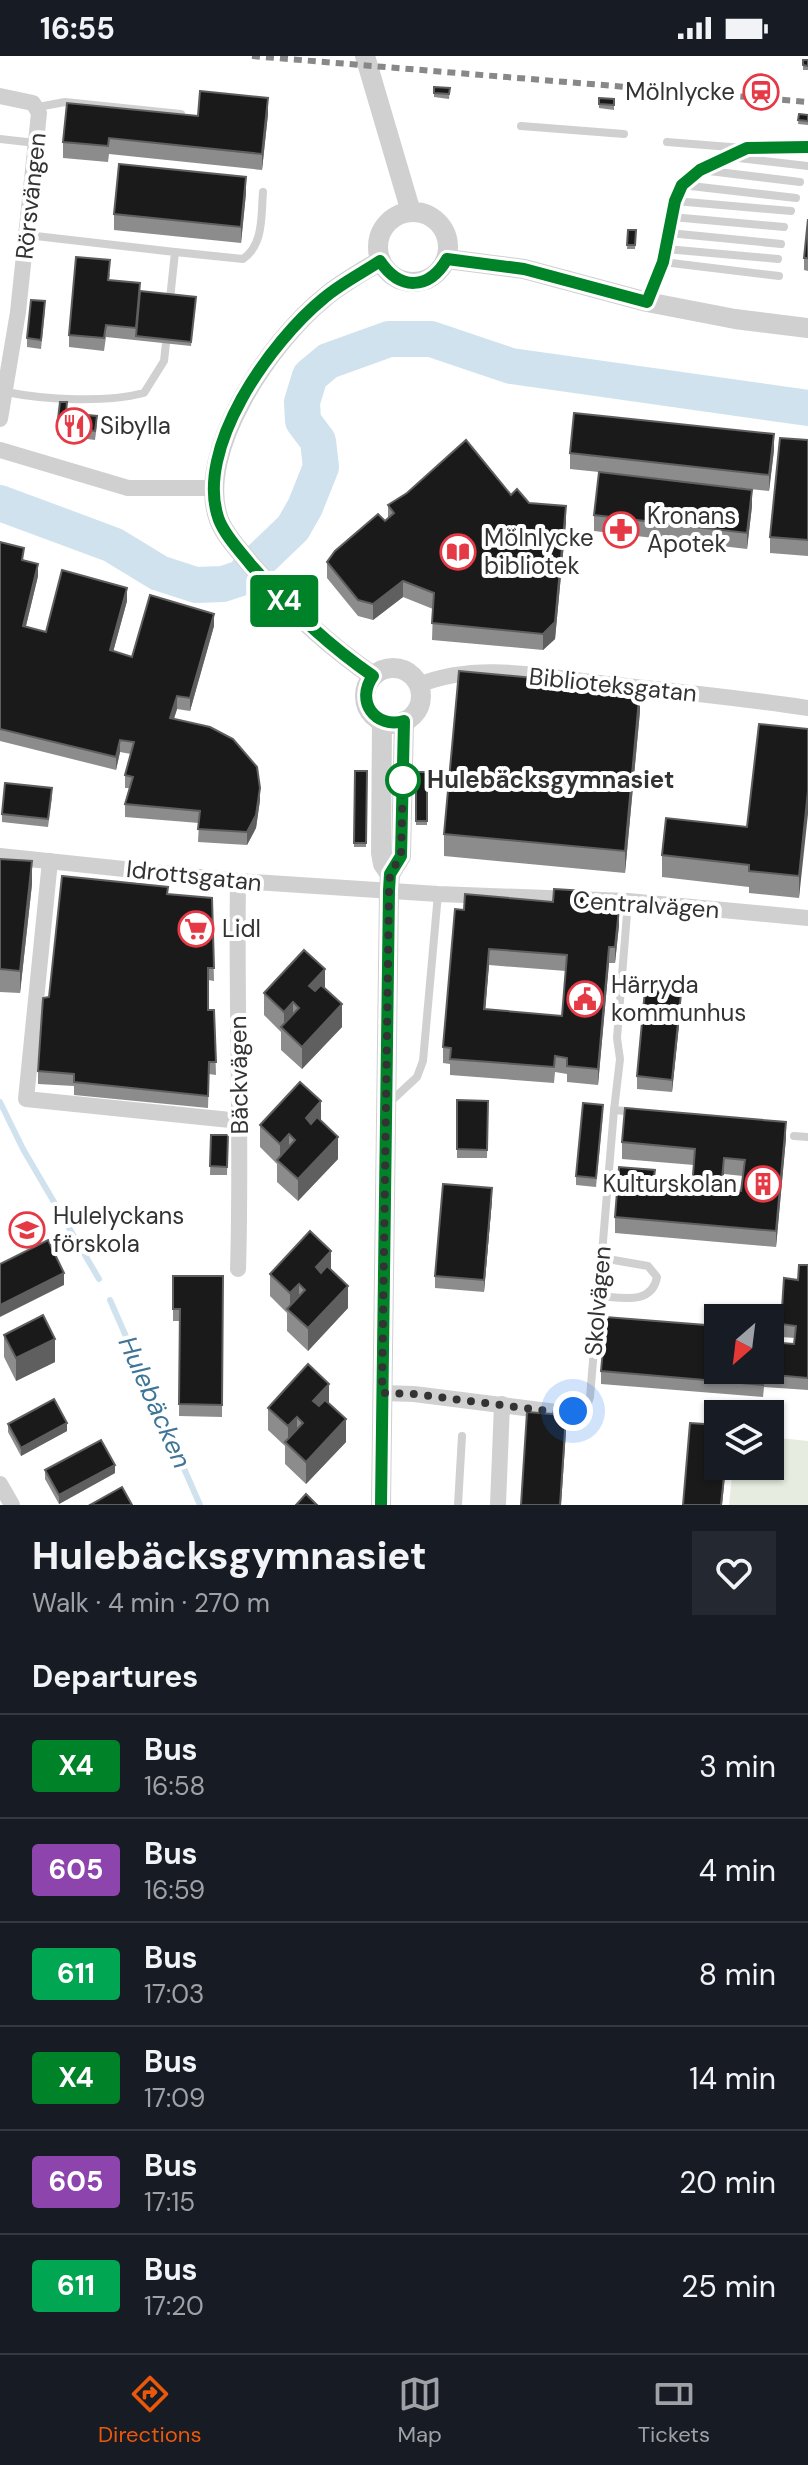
<!DOCTYPE html>
<html lang="en">
<head>
<meta charset="utf-8">
<style>
  :root { --surface:#171b24; --page:#242831; --text:#f1f3f6; --muted:#9ea1a6; --line:#363941; --accent:#ea580c }
  body { margin:0; font-family:"DM Sans",sans-serif; background:var(--page); color:var(--text); height:100vh; display:flex; flex-direction:column; font-size:30px; white-space:nowrap }
  * { box-sizing:border-box; margin:0 }
  p { font-size:26px; color:var(--muted) }
  .icon { flex:none; width:44px; height:44px; fill:none; stroke:currentColor; stroke-width:2; stroke-linecap:round; stroke-linejoin:round }
  .map { position:relative; height:1449px; overflow:hidden }
  .sheet { display:flex; flex-direction:column; background:var(--surface); flex:1 }
  .sheet>* { flex:none }
  .badge { padding:0 16px; border-radius:6px; font-size:28px; line-height:52px }
  .needle { width:52px; rotate:208deg }
  .fabs { position:absolute; left:704px; top:1248px; display:grid; gap:16px }
  .fabs a { display:grid; place-items:center; width:80px; height:80px; border-radius:0px; background:var(--surface); box-shadow:0 2px 6px #0004; font-size:40px }
  .you { position:absolute; width:40px; height:40px; margin:-20px; border:6px solid #fff; border-radius:50%; background:#1a73e8; box-shadow:0 0 0 12px #1a73e833 }
  .map>.badge { position:absolute; translate:-50% -50%; box-shadow:0 0 0 4px #fff }
  h2 { padding:0 32px; font-size:30px; line-height:72px }
  .round { display:grid; place-items:center; flex:none; width:84px; height:84px; border-radius:0px; background:var(--page) }
  .overview { display:flex; align-items:center; justify-content:space-between; height:136px; padding:0 32px }
  h1 { font-size:38px; font-weight:800; line-height:60px }
  ul { padding:0; list-style:none }
  li { display:flex; align-items:center; gap:24px; height:104px; padding:0 32px; border-top:2px solid var(--line) }
  li div { flex:1 }
  li b { display:block; font-size:30px }
  li em { font-style:normal }
  li .badge { min-width:88px; font-weight:700; text-align:center }
  .status { display:flex; justify-content:space-between; align-items:center; height:56px; padding:0 40px; background:var(--surface); direction:ltr }
  .status svg { height:22px; fill:currentColor }
  .dock { display:flex; justify-content:space-around; align-items:center; height:112px; border-top:2px solid var(--line); background:var(--surface); font-size:22px; color:var(--muted) }
  .dock a { display:grid; justify-items:center; gap:4px }
  .dock .active { color:var(--accent) }
  .map>svg:first-child { display:block }
  .green { fill:#e6ecdf }
  .lines { fill:none; stroke-linecap:round; stroke-linejoin:round }
  .stream { stroke:#cfe2ee; stroke-width:6 }
  .river { stroke:#cfe2ee; stroke-width:36 }
  .service { stroke:#d0d0d0; stroke-width:8 }
  .minor { stroke:#d0d0d0; stroke-width:16 }
  .tertiary { stroke:#d0d0d0; stroke-width:20 }
  .rail { stroke:#888; stroke-width:6; stroke-dasharray:8 6; stroke-linecap:butt }
  .wall { fill:#8c8c8c; fill-rule:evenodd }
  .shaded-wall { fill:#5f5f5f }
  .building { fill:#1a1a1a; stroke:#5f5f5f; stroke-width:2; fill-rule:evenodd }
  .line-casing { stroke:#fff; stroke-width:18 }
  .line { stroke:#008228; stroke-width:12 }
  .walk { stroke:#333; stroke-width:8; stroke-dasharray:0 14.4 }
  .stop-dot { fill:#fff; stroke:#008228; stroke-width:4 }
  .labels { text-anchor:middle; stroke-width:8; stroke-linejoin:round; paint-order:stroke }
  .poi-label { font-size:24px; fill:#333; stroke:#fff; text-anchor:start }
  .street-label { font-size:24px; fill:#333; stroke:#fff }
  .stop-label { font-size:24px; font-weight:bold; fill:#333; stroke:#fff; text-anchor:start }
  .water-label { font-size:26px; font-style:italic; fill:#3f7597; stroke:#fff }
</style>
</head>
<body>
<div class="status"><b>16:55</b><svg viewBox="0 0 49 12"><path d="M0 12V9h3v3zM5 12V6h3v6zM10 12V3h3v9zM15 12V0h3v12zM26 1h20v11H26zM47 4h2v5h-2z"/></svg></div>
<div class="map">
<svg width="808" height="1449" viewBox="0 0 808 1449">
  <rect width="100%" height="100%" fill="#fff"/>
  <polygon class="green" points="770,1381 808,1385 808,1449 729,1449 733,1410 770,1410"/>
  <g class="lines">
    <g class="stream">
      <polyline points="0,1046 23,1093 99,1223"/>
      <polyline points="110,1244 200,1449"/>
    </g>
    <polyline class="river" points="0,447 113,489 159,517 196,529 223,528 241,522 293,472 305,451 321,411 318,385 303,365 302,346 310,320 328,305 389,283 431,283 511,310 808,352"/>
    <g class="service">
      <polyline points="38,51 65,46 181,58"/>
      <polyline points="521,70 624,78"/>
      <polyline points="0,83 36,87"/>
      <polyline points="667,86 743,92"/>
      <polyline points="730,101 808,110"/>
      <polyline points="701,114 800,126"/>
      <polyline points="682,129 796,142"/>
      <polyline points="675,145 791,155"/>
      <polyline points="672,161 784,171"/>
      <polyline points="669,177 781,188"/>
      <polyline points="27,179 175,196 170,243"/>
      <polyline points="666,193 778,203"/>
      <path d="M 175,196 L 243,203 C 264,188 261,160 263,136"/>
      <polyline points="663,206 779,220"/>
      <polyline points="647,246 663,206 675,145 682,129 700,114 747,92 808,91"/>
      <path d="M 6,336 C 46,344 105,347 144,337 L 164,305 L 166,287"/>
      <polyline points="628,845 617,982 620,1003 614,1054 636,1056"/>
      <polyline points="389,1047 417,1021 423,1005 438,838"/>
      <polyline points="794,1080 808,1081"/>
      <path d="M 598,1240 C 620,1241 652,1250 657,1221 L 648,1210 L 602,1202"/>
      <polyline points="579,1354 587,1350 590,1341 614,1054"/>
      <polyline points="458,1449 462,1380"/>
    </g>
    <g class="minor">
      <polyline points="0,40 33,47 39,57 18,256 0,363"/>
      <polyline points="0,394 128,432 214,432"/>
      <path d="M 419,629 C 477,605 545,621 607,628 C 674,635 741,642 808,652"/>
      <polyline points="0,800 238,825 438,838 628,845 808,862"/>
      <polyline points="50,805 26,1043 240,1065"/>
      <path d="M 238,1213 C 242,1084 236,954 238,825"/>
      <polyline points="382,1337 414,1338 564,1357 579,1354"/>
      <polyline points="0,1428 12,1449"/>
      <polyline points="498,1449 502,1348"/>
    </g>
    <g class="tertiary">
      <polyline points="365,0 411,156"/>
      <circle cx="413" cy="191" r="35"/>
      <polyline points="447,203 524,213 647,246 735,263 808,272"/>
      <circle cx="393" cy="640" r="28"/>
      <path d="M 373,620 C 326,588 284,548 247,504 C 237,492 225,479 219,464 C 194,395 272,284 324,242 C 340,228 362,216 380,205"/>
      <polyline points="382,665 381,797 383,808 390,818"/>
      <polyline points="381,1449 389,834 390,818 401,800 404,665"/>
    </g>
    <polyline class="rail" points="252,0 808,46"/>
  </g>
  <g class="wall">
    <rect x="803" y="4" width="5" height="10"/>
    <polygon points="434,31 450,32 449,43 434,41"/>
    <polygon points="599,42 614,43 614,54 599,52"/>
    <polygon points="268,58 262,114 109,98 108,106 63,102 63,86 198,60"/>
    <polygon points="799,58 808,59 808,69 798,68"/>
    <polygon points="246,137 241,187 114,174 114,158"/>
    <polygon points="808,163 808,215 804,214 804,202"/>
    <polygon points="628,174 636,174 635,193 627,193"/>
    <polygon points="110,217 109,224 140,235 196,245 191,290 106,281 104,295 69,291 69,279"/>
    <polygon points="45,254 41,293 27,291 27,282"/>
    <polygon points="97,369 95,384 57,379 57,371"/>
    <polygon points="808,384 808,500 770,497 770,481"/>
    <polygon points="774,394 769,435 600,417 752,450 747,493 594,475 594,459 599,416 570,413 570,397"/>
    <polygon points="511,439 566,466 555,583 543,594 432,584 433,553 403,541 373,564 358,560 327,522 327,506 388,463 388,449"/>
    <polygon points="0,486 24,504 38,520 26,570 46,576 127,545 113,596 132,601 214,570 190,655 177,653 174,663 260,744 256,772 247,789 198,786 199,767 125,761 125,748 129,732 125,732 125,719 131,698 120,696 116,714 0,685"/>
    <polygon points="640,655 625,817 444,800 444,778"/>
    <polygon points="808,673 799,842 749,837 749,831 662,821 662,799 747,771"/>
    <polygon points="355,715 367,715 366,791 354,791"/>
    <rect x="416" y="716" width="11" height="53"/>
    <polygon points="52,741 48,771 2,766 2,758"/>
    <polygon points="0,803 32,828 20,937 0,936"/>
    <polygon points="168,838 212,842 214,925 208,924 208,954 214,954 216,1019 209,1018 208,1052 74,1039 74,1030 38,1028 38,1015 49,941"/>
    <path d="M 585,850 L 619,869 L 615,907 L 609,907 L 598,1029 L 567,1026 L 567,1018 L 555,1016 L 554,1027 L 450,1019 L 450,1008 L 443,1007 L 443,991 L 464,854 ZM 489,909 L 566,915 L 562,960 L 485,954 Z"/>
    <polygon points="325,933 342,971 302,1013 281,994 281,976 264,959 264,937"/>
    <polygon points="681,950 672,1036 637,1033 637,1020"/>
    <polygon points="457,1044 488,1045 487,1102 457,1102"/>
    <polygon points="603,1057 596,1131 576,1129 576,1120"/>
    <polygon points="321,1065 338,1103 298,1145 277,1126 277,1108 260,1091 260,1069"/>
    <polygon points="211,1079 228,1079 227,1119 210,1119"/>
    <path d="M 786,1082 L 776,1191 L 615,1177 L 615,1161 L 655,1128 L 692,1132 L 694,1109 L 622,1103 L 622,1086 ZM 724,1118 L 743,1120 L 741,1135 L 723,1133 Z"/>
    <polygon points="492,1144 484,1236 435,1232 435,1220"/>
    <polygon points="808,1209 808,1334 764,1331 763,1341 601,1328 601,1315 718,1314 794,1288 795,1282 781,1281 781,1268 798,1224"/>
    <polygon points="331,1214 348,1252 308,1295 287,1275 287,1257 270,1240 270,1218"/>
    <polygon points="173,1220 223,1220 222,1361 179,1360 180,1265 173,1265"/>
    <polygon points="4,1279 55,1306 16,1325 4,1301"/>
    <polygon points="329,1348 346,1386 306,1428 285,1408 285,1390 268,1374 268,1352"/>
    <polygon points="8,1368 67,1375 21,1400 8,1376"/>
    <polygon points="45,1414 115,1417 59,1448 45,1423"/>
  </g>
  <g class="shaded-wall">
    <polygon points="268,42 268,58 262,114 262,98"/>
    <polygon points="246,121 246,137 241,187 241,171"/>
    <polygon points="774,378 774,394 769,435 769,419"/>
    <polygon points="752,434 752,450 747,493 747,477"/>
    <polygon points="566,450 566,466 555,583 543,594 543,578"/>
    <polygon points="38,508 38,520 23,582 23,570"/>
    <polygon points="403,525 403,541 373,564 373,548"/>
    <polygon points="127,532 127,545 110,607 110,594"/>
    <polygon points="214,558 214,570 190,655 190,642"/>
    <polygon points="640,632 640,655 625,817 625,795"/>
    <polygon points="177,640 177,653 170,674 170,662"/>
    <polygon points="120,684 120,696 116,714 116,701"/>
    <polygon points="260,732 260,744 256,772 247,789 247,776"/>
    <polygon points="808,735 808,758 799,842 799,820"/>
    <polygon points="32,805 32,828 20,937 20,915"/>
    <polygon points="619,853 619,869 615,907 615,891"/>
    <polygon points="609,891 609,907 598,1029 598,1013"/>
    <polygon points="489,893 489,909 484,970 484,953"/>
    <polygon points="325,913 325,936 309,952 309,930"/>
    <polygon points="681,938 681,950 672,1036 672,1024"/>
    <polygon points="293,946 293,969 284,974 284,956"/>
    <polygon points="342,948 342,971 302,1013 302,991"/>
    <polygon points="321,1045 321,1068 306,1084 306,1062"/>
    <polygon points="786,1066 786,1082 776,1191 776,1175"/>
    <polygon points="289,1078 289,1101 280,1106 280,1088"/>
    <polygon points="338,1081 338,1103 298,1145 298,1123"/>
    <polygon points="724,1102 724,1118 721,1149 721,1133"/>
    <polygon points="492,1132 492,1144 484,1236 484,1224"/>
    <polygon points="331,1195 331,1217 316,1234 316,1211"/>
    <polygon points="64,1217 64,1229 0,1261 0,1249"/>
    <polygon points="299,1228 299,1250 290,1255 290,1237"/>
    <polygon points="348,1230 348,1252 308,1295 308,1272"/>
    <polygon points="55,1283 55,1306 16,1325 16,1302"/>
    <polygon points="329,1328 329,1350 313,1367 313,1345"/>
    <polygon points="566,1359 566,1375 561,1449 560,1449"/>
    <polygon points="297,1361 297,1383 288,1389 288,1370"/>
    <polygon points="346,1363 346,1386 306,1428 306,1406"/>
    <polygon points="67,1367 67,1375 21,1400 21,1392"/>
    <polygon points="115,1409 115,1417 59,1448 59,1439"/>
    <polygon points="725,1410 726,1410 722,1449 721,1449"/>
  </g>
  <g class="building">
    <polygon points="803,4 808,4 808,10 803,9"/>
    <polygon points="434,31 450,32 449,38 434,37"/>
    <polygon points="200,35 268,42 262,98 109,82 108,90 63,86 67,47 198,60"/>
    <polygon points="599,42 614,43 614,49 599,48"/>
    <polygon points="799,58 808,59 808,65 798,64"/>
    <polygon points="119,108 246,121 241,171 114,158"/>
    <polygon points="808,163 808,202 804,202"/>
    <polygon points="628,174 636,174 635,189 627,189"/>
    <polygon points="76,201 110,204 108,224 140,227 136,272 106,269 104,282 69,279"/>
    <polygon points="140,235 196,241 191,286 136,280"/>
    <polygon points="31,244 45,245 41,284 27,282"/>
    <polygon points="60,346 67,346 66,357 97,360 95,375 57,371"/>
    <polygon points="574,357 774,378 769,419 570,397"/>
    <polygon points="780,382 808,384 808,484 770,481"/>
    <polygon points="466,384 511,439 517,433 529,447 566,450 555,566 543,578 432,567 434,537 403,525 373,548 358,544 327,506 335,495 378,458 385,465 394,457 388,449 407,437"/>
    <polygon points="599,416 752,434 747,477 594,459"/>
    <polygon points="0,486 24,492 22,504 38,508 23,570 46,576 62,514 127,532 110,594 132,601 150,539 214,558 190,642 177,640 170,662 210,671 233,683 257,711 260,732 256,759 247,776 198,773 200,755 125,748 133,721 125,719 134,686 120,684 116,701 0,673"/>
    <polygon points="459,615 640,632 625,795 444,778"/>
    <polygon points="759,668 808,673 808,735 799,820 749,815 749,809 662,799 666,762 747,771"/>
    <polygon points="355,715 367,715 366,787 354,787"/>
    <rect x="416" y="716" width="11" height="49"/>
    <polygon points="5,727 52,732 48,763 2,758"/>
    <polygon points="0,803 32,805 20,915 0,913"/>
    <polygon points="62,820 168,831 167,838 212,842 214,912 208,912 208,954 214,954 216,1006 209,1006 208,1040 74,1026 74,1018 38,1015 43,942 49,941"/>
    <path d="M 554,833 L 585,835 L 584,850 L 619,853 L 615,891 L 609,891 L 598,1013 L 567,1010 L 567,1002 L 555,1000 L 554,1011 L 450,1003 L 451,992 L 443,991 L 455,853 L 464,854 L 465,838 L 553,846 ZM 489,893 L 567,899 L 562,960 L 484,953 Z"/>
    <polygon points="304,894 325,913 309,930 315,935 321,929 342,948 302,991 281,971 299,952 293,946 284,956 264,937"/>
    <polygon points="645,934 681,938 672,1024 637,1020"/>
    <polygon points="300,1026 321,1045 306,1062 311,1068 317,1061 338,1081 298,1123 277,1104 295,1084 289,1078 280,1088 260,1069"/>
    <polygon points="457,1044 488,1045 487,1094 457,1093"/>
    <polygon points="583,1047 603,1049 596,1122 576,1120"/>
    <path d="M 625,1052 L 786,1066 L 776,1175 L 615,1161 L 619,1111 L 655,1114 L 653,1128 L 692,1132 L 695,1093 L 622,1086 ZM 724,1102 L 745,1104 L 741,1135 L 721,1133 Z"/>
    <polygon points="211,1079 228,1079 227,1111 210,1110"/>
    <polygon points="443,1128 492,1132 484,1224 435,1220"/>
    <polygon points="310,1175 331,1195 316,1211 321,1217 327,1210 348,1230 308,1272 287,1253 305,1234 299,1228 290,1237 270,1218"/>
    <polygon points="48,1184 64,1217 0,1249 0,1208"/>
    <polygon points="799,1209 808,1209 808,1322 764,1318 763,1329 601,1315 606,1261 718,1270 718,1314 770,1314 770,1286 794,1288 796,1270 781,1268 784,1222 798,1224"/>
    <polygon points="173,1220 223,1220 222,1349 179,1348 180,1253 173,1253"/>
    <polygon points="43,1259 55,1283 16,1302 4,1279"/>
    <polygon points="308,1308 329,1328 313,1345 319,1350 325,1344 346,1363 306,1406 285,1386 303,1367 297,1361 288,1370 268,1352"/>
    <polygon points="54,1343 67,1367 21,1392 8,1368"/>
    <polygon points="527,1356 566,1359 560,1449 521,1449"/>
    <polygon points="690,1367 718,1369 718,1410 725,1410 721,1449 683,1449"/>
    <polygon points="101,1384 115,1409 59,1439 45,1414"/>
    <polygon points="122,1431 132,1449 90,1449"/>
    <polygon points="306,1438 317,1449 296,1449"/>
  </g>
  <g class="lines">
    <defs>
      <path id="line" d="M 381,1449 L 389,834 L 390,818 L 401,800 L 404,665 C 375,673 355,645 373,620 C 328,589 287,550 251,509 C 240,495 226,481 219,464 C 193,393 271,285 324,242 C 340,228 362,217 380,205 C 400,235 429,234 447,203 L 524,213 L 647,246 L 663,206 L 675,145 L 682,129 L 700,114 L 747,92 L 808,91"/>
    </defs>
    <use href="#line" class="line-casing"/>
    <use href="#line" class="line"/>
    <polyline class="walk" points="403,724 401,800 390,818 389,834 382,1337 414,1338 564,1357 573,1355"/>
  </g>
  <defs>
    <symbol id="station-ring" viewBox="-11 -11 22 22"><circle r="9.5" fill="#fff" stroke="#e63946" stroke-width="1.5"/><path d="M-3-6H3Q5-6 5-4V2Q5 4 3 4L4.5 6H3L1.5 4h-3L-3 6H-4.5L-3 4Q-5 4-5 2V-4Q-5-6-3-6ZM-3.5-4v3h7v-3ZM-3.5 1v1.5H-2V1ZM2 1v1.5H3.5V1Z" fill="#e63946"/></symbol>
    <symbol id="restaurant-ring" viewBox="-11 -11 22 22"><circle r="9.5" fill="#fff" stroke="#e63946" stroke-width="1.5"/><path d="M-5-6h1v4h1v-4h1v4h1v-4h1v5L-1.5 .5V6h-2V.5L-5-1ZM5-6V6H3V1.5H1.5Q1.5-4 5-6Z" fill="#e63946"/></symbol>
    <symbol id="pharmacy-ring" viewBox="-11 -11 22 22"><circle r="9.5" fill="#fff" stroke="#e63946" stroke-width="1.5"/><path d="M-2-6h4v4h4v4h-4v4h-4v-4h-4v-4h4Z" fill="#e63946"/></symbol>
    <symbol id="library-ring" viewBox="-11 -11 22 22"><circle r="9.5" fill="#fff" stroke="#e63946" stroke-width="1.5"/><path d="M-6-4Q-3-5.5-.7-3.5V5Q-3 3-6 4ZM6-4Q3-5.5 .7-3.5V5Q3 3 6 4Z" fill="#e63946"/></symbol>
    <symbol id="supermarket-ring" viewBox="-11 -11 22 22"><circle r="9.5" fill="#fff" stroke="#e63946" stroke-width="1.5"/><path d="M-6-5.5h2.5l.6 2H6L4.5 2H-2.5L-4.4-4H-6ZM-1.5 3.2a1.3 1.3 0 1 0 .1 0ZM3 3.2a1.3 1.3 0 1 0 .1 0Z" fill="#e63946"/></symbol>
    <symbol id="civic-ring" viewBox="-11 -11 22 22"><circle r="9.5" fill="#fff" stroke="#e63946" stroke-width="1.5"/><path d="M-.6-6.5H3V-4.5H.6V-3L4-1V1h2V6H-6V1h2V-1L-.6-3ZM-1.2 2.5V6h2.4V2.5Z" fill="#e63946"/></symbol>
    <symbol id="building-ring" viewBox="-11 -11 22 22"><circle r="9.5" fill="#fff" stroke="#e63946" stroke-width="1.5"/><path d="M-4-6H4V6H1V3H-1V6H-4ZM-2.5-4.3h1.7v1.8h-1.7ZM.8-4.3h1.7v1.8H.8ZM-2.5-1h1.7V.8h-1.7ZM.8-1h1.7V.8H.8Z" fill="#e63946"/></symbol>
    <symbol id="school-ring" viewBox="-11 -11 22 22"><circle r="9.5" fill="#fff" stroke="#e63946" stroke-width="1.5"/><path d="M0-5L7-2L0 1L-7-2ZM-4 1L0 2.5L4 1V4Q0 6-4 4Z" fill="#e63946"/></symbol>
  </defs>
  <g fill-rule="evenodd">
    <use href="#station-ring" x="741" y="16" width="40" height="40"/>
    <use href="#restaurant-ring" x="54" y="350" width="40" height="40"/>
    <use href="#pharmacy-ring" x="601" y="454" width="40" height="40"/>
    <use href="#library-ring" x="438" y="476" width="40" height="40"/>
    <use href="#supermarket-ring" x="176" y="853" width="40" height="40"/>
    <use href="#civic-ring" x="565" y="923" width="40" height="40"/>
    <use href="#building-ring" x="743" y="1108" width="40" height="40"/>
    <use href="#school-ring" x="7" y="1154" width="40" height="40"/>
  </g>
  <circle class="stop-dot" cx="403" cy="724" r="16"/>
  <g class="labels">
    <g class="poi-label">
      <text x="735" y="44" text-anchor="end">Mölnlycke</text>
      <text x="100" y="378">Sibylla</text>
      <text x="647" y="468">Kronans<tspan x="647" dy="28">Apotek</tspan></text>
      <text x="484" y="490">Mölnlycke<tspan x="484" dy="28">bibliotek</tspan></text>
      <text x="222" y="881">Lidl</text>
      <text x="611" y="937">Härryda<tspan x="611" dy="28">kommunhus</tspan></text>
      <text x="737" y="1136" text-anchor="end">Kulturskolan</text>
      <text x="53" y="1168">Hulelyckans<tspan x="53" dy="28">förskola</tspan></text>
    </g>
    <g class="street-label">
      <text transform="translate(31 140) rotate(-84)" y="8">Rörsvängen</text>
      <text transform="translate(613 629) rotate(6)" y="8">Biblioteksgatan</text>
      <text transform="translate(194 820) rotate(6)" y="8">Idrottsgatan</text>
      <text transform="translate(646 849) rotate(4)" y="8">Centralvägen</text>
      <text transform="translate(239 1019) rotate(-91)" y="8">Bäckvägen</text>
      <text transform="translate(598 1245) rotate(-85)" y="8">Skolvägen</text>
    </g>
    <g class="stop-label">
      <text x="427" y="732">Hulebäcksgymnasiet</text>
    </g>
    <g class="water-label">
      <text transform="translate(155 1346) rotate(66)" y="9">Hulebäcken</text>
    </g>
  </g>
</svg>
<div class="fabs">
<a><svg class="needle" viewBox="-14 -14 28 28"><path d="M0-13l5 13h-10z" fill="#e53935"/><path d="M0 13l5-13h-10z" fill="#9ea1a6"/></svg></a>
<a><svg class="icon" aria-label="layers" viewBox="0 0 24 24"><path d="M12 4l9 5-9 5-9-5zM3 14l9 5 9-5"/></svg></a>
</div>
<div class="you" style="left:573px;top:1355px"></div>
<b class="badge" style="left:284px;top:545px;background:#008228;color:#fff">X4</b>
</div>
<section class="sheet">
<div class="overview"><div><h1>Hulebäcksgymnasiet</h1><p>Walk · 4 min · 270 m</p></div><a class="round"><svg class="icon" aria-label="heart" viewBox="0 0 24 24"><path d="M12 20l-8-8c-3-5 5-10 8-4 3-6 11-1 8 4z"/></svg></a></div>
<h2>Departures</h2>
<ul>
<li><span class="badge" style="background:#008228;color:#fff">X4</span><div><b>Bus</b><p>16:58</p></div><em>3 min</em></li>
<li><span class="badge" style="background:#8e44ad;color:#fff">605</span><div><b>Bus</b><p>16:59</p></div><em>4 min</em></li>
<li><span class="badge" style="background:#00a651;color:#fff">611</span><div><b>Bus</b><p>17:03</p></div><em>8 min</em></li>
<li><span class="badge" style="background:#008228;color:#fff">X4</span><div><b>Bus</b><p>17:09</p></div><em>14 min</em></li>
<li><span class="badge" style="background:#8e44ad;color:#fff">605</span><div><b>Bus</b><p>17:15</p></div><em>20 min</em></li>
<li><span class="badge" style="background:#00a651;color:#fff">611</span><div><b>Bus</b><p>17:20</p></div><em>25 min</em></li>
</ul>
</section>
<nav class="dock">
<a class="active"><svg class="icon" aria-label="directions" viewBox="0 0 24 24"><path d="M12 3l9 9-9 9-9-9zM9 14v-3h6M13 9l2 2-2 2"/></svg>Directions</a>
<a><svg class="icon" aria-label="map" viewBox="0 0 24 24"><path d="M3 6l6-2 6 2 6-2v14l-6 2-6-2-6 2zM9 4v14M15 6v14"/></svg>Map</a>
<a><svg class="icon" aria-label="tickets" viewBox="0 0 24 24"><path d="M3 7h18v10H3zM15 7v10"/></svg>Tickets</a>
</nav>
</body>
</html>
